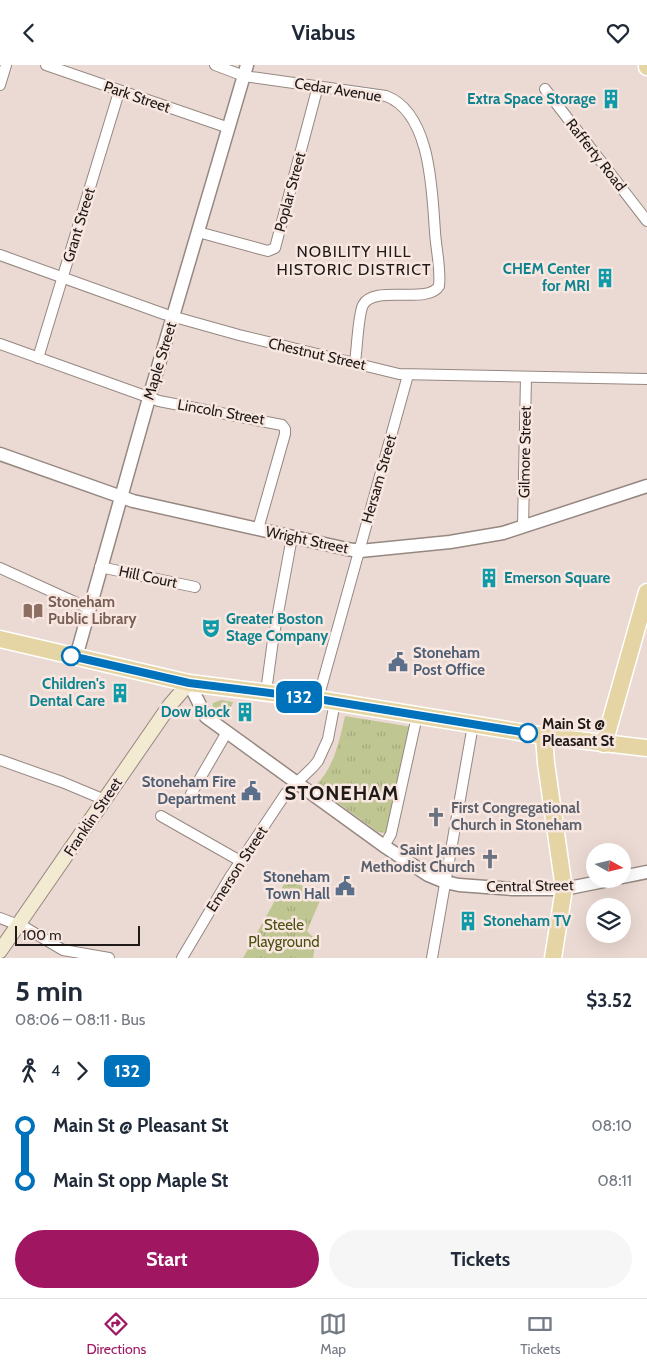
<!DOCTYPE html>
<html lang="en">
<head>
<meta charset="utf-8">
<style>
  :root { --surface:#fff; --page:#f6f6f7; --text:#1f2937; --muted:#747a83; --line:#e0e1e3; --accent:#a01661 }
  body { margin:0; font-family:Cabin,sans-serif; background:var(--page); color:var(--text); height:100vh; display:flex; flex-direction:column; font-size:19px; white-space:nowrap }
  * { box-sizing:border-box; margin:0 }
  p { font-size:16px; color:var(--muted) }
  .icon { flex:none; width:28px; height:28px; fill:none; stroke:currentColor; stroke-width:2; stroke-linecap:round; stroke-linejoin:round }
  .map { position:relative; height:893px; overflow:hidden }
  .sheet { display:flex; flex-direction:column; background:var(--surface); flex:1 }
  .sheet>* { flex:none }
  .badge { padding:0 10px; border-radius:8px; font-size:18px; line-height:32px }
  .needle { width:32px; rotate:98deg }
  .tools { position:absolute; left:586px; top:778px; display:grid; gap:10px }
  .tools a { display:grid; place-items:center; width:45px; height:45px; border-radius:50%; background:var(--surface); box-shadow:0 5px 20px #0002; font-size:25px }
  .scale { position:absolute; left:15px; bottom:12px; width:125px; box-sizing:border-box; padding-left:5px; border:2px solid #1f1917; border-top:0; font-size:14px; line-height:18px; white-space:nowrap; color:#1f1917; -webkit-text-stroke:4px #f8e7e0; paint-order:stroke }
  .map>.badge { position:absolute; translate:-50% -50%; box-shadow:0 0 0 2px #fff }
  .legs { display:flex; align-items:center; gap:8px; height:55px; padding:0 15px; font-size:16px }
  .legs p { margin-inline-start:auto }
  .overview { display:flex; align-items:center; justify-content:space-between; height:85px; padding:0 15px }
  h1 { font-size:28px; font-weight:800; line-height:38px }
  .button { display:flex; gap:10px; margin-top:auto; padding:10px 15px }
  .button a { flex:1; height:58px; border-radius:30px; background:var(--accent); color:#fff; font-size:20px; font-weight:800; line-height:58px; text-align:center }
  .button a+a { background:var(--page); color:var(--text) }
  ul { padding:0 15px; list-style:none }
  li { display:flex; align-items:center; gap:18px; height:55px; font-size:19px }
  li i { display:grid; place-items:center; width:8px; height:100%; margin:0 6px; background:currentColor }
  li i::after { content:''; width:12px; height:12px; margin:-6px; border:4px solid; border-radius:50%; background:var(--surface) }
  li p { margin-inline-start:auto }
  li:first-child i { background:linear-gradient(#0000 50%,currentColor 0) }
  li:last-child i { background:linear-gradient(currentColor 50%,#0000 0) }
  header { display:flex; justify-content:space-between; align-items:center; height:65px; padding:0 15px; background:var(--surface); font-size:22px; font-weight:800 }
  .tab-bar { display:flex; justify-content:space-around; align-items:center; height:70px; border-top:1px solid var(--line); background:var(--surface); font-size:14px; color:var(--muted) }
  .tab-bar a { display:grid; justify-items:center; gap:2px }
  .tab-bar .on { color:var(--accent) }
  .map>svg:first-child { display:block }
  .park { fill:url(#park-tufts) }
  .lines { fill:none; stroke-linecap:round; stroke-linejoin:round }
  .minor-casing { stroke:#968781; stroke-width:12 }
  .tertiary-casing { stroke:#968781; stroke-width:15 }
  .secondary-casing { stroke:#968781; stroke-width:16 }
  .primary-casing { stroke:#fff; stroke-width:19 }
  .minor { stroke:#fff; stroke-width:10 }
  .tertiary { stroke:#fff; stroke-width:12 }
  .secondary { stroke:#f2ead1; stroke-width:14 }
  .primary { stroke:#e5d5a4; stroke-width:16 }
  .line-1-casing { stroke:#fff; stroke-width:11 }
  .line-1 { stroke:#0072bc; stroke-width:8 }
  .stop-1-dot { fill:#fff; stroke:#0072bc; stroke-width:2.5 }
  .labels { text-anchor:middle; stroke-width:5; stroke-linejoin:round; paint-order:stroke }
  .street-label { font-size:15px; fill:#1f1917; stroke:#f8e7e0 }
  .culture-label { font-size:15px; font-weight:bold; fill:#0d838f; stroke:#f8e7e0; text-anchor:end }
  .education-label { font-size:15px; font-weight:bold; fill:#785e54; stroke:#f8e7e0; text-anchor:start }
  .service-label { font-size:15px; font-weight:bold; fill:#4e5e75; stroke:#f8e7e0; text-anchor:end }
  .stop-label { font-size:15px; font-weight:bold; fill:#1f1917; stroke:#f8e7e0; text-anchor:start }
  .worship-label { font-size:15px; font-weight:bold; fill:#5b616d; stroke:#f8e7e0; text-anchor:start }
  .park-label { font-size:15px; fill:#4b5012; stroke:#f8e7e0 }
  .neighbourhood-label { font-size:16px; letter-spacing:1px; fill:#1f1917; stroke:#f8e7e0 }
  .district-label { font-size:20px; font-weight:bold; letter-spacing:1px; fill:#1f1917; stroke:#f8e7e0 }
</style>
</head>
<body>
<header><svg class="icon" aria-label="back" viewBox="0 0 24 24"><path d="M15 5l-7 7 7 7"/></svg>Viabus<svg class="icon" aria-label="heart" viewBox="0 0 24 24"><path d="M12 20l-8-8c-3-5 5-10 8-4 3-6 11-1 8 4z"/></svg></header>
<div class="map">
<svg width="647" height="893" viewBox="0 0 647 893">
  <defs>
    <pattern id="park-tufts" width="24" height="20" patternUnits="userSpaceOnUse" patternTransform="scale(1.25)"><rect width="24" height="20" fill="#bfc692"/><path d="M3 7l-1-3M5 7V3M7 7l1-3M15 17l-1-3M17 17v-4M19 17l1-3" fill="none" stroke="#a4aa7d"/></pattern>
  </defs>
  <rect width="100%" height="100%" fill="#ebdad3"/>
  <g class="park">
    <polygon points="221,635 233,637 226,655 212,644 213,638"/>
    <path d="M 345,651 L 412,662 L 386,768 L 378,767 L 315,721 C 334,703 339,677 345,651 Z"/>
    <polygon points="288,812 321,833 307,866 316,875 313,893 243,893"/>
  </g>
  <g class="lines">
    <defs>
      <g id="minor">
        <polyline points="46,0 229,63"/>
        <path d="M 215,0 L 244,11 L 386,31 C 431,48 432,126 435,167 C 436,184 441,204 439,221 C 428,240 374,219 363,240 C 358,250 357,285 355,297"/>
        <polyline points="0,20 6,0"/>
        <polyline points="545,24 647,156"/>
        <polyline points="198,167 268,186 275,183 318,21"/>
        <polyline points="0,190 164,249 239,270 399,309 647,314"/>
        <polyline points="0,279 159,336 282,360 285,364 285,369 258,464"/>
        <polyline points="38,293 119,27"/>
        <polyline points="523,462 526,312"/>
        <polyline points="100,502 195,522"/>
        <polyline points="0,503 88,543"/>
        <polyline points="266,627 273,575 292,472"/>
        <polyline points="318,634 408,310"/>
        <polyline points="0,695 62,717 105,735"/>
        <polyline points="191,729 227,667"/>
        <polyline points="161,751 242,797"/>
        <polyline points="384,781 391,769 417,651"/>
        <polyline points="0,853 26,863 63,885 109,893"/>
        <polyline points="182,893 230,812 286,728 313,702 318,696 328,674 335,637"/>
        <polyline points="432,893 473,660"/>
      </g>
      <g id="tertiary">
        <polyline points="0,389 133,436 347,484 360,486 450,477 503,468 647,421"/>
        <polyline points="76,592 151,326 247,0"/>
        <polyline points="189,618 206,652 384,781 428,810 445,817 459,820 513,824 564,824 614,814"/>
        <polyline points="622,812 647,807"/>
      </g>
      <polyline id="secondary" points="0,886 170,640 189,618"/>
      <g id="primary">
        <polyline points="647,0 647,2"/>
        <polyline points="0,574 189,618 318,634 544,671 647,683"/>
        <polyline points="544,671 546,698 564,824 553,893"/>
        <polyline points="604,679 647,527"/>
      </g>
    </defs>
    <use href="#minor" class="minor-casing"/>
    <use href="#tertiary" class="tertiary-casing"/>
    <use href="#secondary" class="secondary-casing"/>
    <use href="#primary" class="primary-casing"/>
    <use href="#minor" class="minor"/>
    <use href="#tertiary" class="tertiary"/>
    <use href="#secondary" class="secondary"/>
    <use href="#primary" class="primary"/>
  </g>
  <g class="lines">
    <defs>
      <polyline id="line-1" points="71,591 189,618 318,634 528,668"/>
    </defs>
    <use href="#line-1" class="line-1-casing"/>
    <use href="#line-1" class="line-1"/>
  </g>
  <defs>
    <symbol id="building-bare" viewBox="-9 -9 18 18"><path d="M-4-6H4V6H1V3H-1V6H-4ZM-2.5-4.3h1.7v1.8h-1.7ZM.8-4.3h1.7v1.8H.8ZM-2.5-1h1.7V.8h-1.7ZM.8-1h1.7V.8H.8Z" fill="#0f9aa8" stroke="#f8e7e0" stroke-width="2.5" paint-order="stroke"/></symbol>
    <symbol id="library-bare" viewBox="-9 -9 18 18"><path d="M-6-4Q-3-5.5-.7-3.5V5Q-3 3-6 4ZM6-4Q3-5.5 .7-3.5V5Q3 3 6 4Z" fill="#8d6e63" stroke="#f8e7e0" stroke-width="2.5" paint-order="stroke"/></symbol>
    <symbol id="theatre-bare" viewBox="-9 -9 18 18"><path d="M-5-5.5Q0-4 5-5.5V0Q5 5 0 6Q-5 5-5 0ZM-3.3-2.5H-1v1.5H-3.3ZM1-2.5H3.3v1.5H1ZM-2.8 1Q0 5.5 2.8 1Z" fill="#0f9aa8" stroke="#f8e7e0" stroke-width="2.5" paint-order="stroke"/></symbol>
    <symbol id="civic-bare" viewBox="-9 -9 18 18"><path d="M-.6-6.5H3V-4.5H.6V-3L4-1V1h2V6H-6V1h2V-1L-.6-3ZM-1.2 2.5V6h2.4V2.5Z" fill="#5c6f8a" stroke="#f8e7e0" stroke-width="2.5" paint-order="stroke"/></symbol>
    <symbol id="church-bare" viewBox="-9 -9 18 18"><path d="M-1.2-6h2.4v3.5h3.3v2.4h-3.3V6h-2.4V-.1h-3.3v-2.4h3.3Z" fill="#6b7280" stroke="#f8e7e0" stroke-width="2.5" paint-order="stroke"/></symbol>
  </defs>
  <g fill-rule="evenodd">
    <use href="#building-bare" x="597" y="20" width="28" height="28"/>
    <use href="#building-bare" x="591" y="199" width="28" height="28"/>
    <use href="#building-bare" x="475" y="499" width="28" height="28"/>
    <use href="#library-bare" x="19" y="532" width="28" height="28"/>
    <use href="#theatre-bare" x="197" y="549" width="28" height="28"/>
    <use href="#civic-bare" x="384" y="583" width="28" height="28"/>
    <use href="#building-bare" x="106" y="614" width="28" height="28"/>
    <use href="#building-bare" x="231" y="633" width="28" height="28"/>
    <use href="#civic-bare" x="237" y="712" width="28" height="28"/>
    <use href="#church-bare" x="422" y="738" width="28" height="28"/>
    <use href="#church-bare" x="476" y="780" width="28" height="28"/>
    <use href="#civic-bare" x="331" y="807" width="28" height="28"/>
    <use href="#building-bare" x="454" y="842" width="28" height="28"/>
  </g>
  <g class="stop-1-dot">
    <circle cx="71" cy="591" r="9"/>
    <circle cx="528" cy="668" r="9"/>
  </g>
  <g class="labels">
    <g class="street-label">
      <text transform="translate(338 25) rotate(9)" y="5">Cedar Avenue</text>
      <text transform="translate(137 32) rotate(19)" y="5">Park Street</text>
      <text transform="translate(596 90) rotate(52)" y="5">Rafferty Road</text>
      <text transform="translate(290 127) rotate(-75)" y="5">Poplar Street</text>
      <text transform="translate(79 160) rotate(-73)" y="5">Grant Street</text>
      <text transform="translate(317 289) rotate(13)" y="5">Chestnut Street</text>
      <text transform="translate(160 296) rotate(-73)" y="5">Maple Street</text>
      <text transform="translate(221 347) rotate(10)" y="5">Lincoln Street</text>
      <text transform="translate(525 387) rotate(-89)" y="5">Gilmore Street</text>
      <text transform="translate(379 414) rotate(-74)" y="5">Hersam Street</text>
      <text transform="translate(307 475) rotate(12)" y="5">Wright Street</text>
      <text transform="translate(148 512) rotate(12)" y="5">Hill Court</text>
      <text transform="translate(93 752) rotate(-56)" y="5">Franklin Street</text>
      <text transform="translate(237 804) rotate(-57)" y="5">Emerson Street</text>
      <text transform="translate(530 821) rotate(-1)" y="5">Central Street</text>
    </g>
    <g class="culture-label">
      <text x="596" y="39">Extra Space Storage</text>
      <text x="590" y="209">CHEM Center<tspan x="590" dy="17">for MRI</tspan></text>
      <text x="504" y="518" text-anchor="start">Emerson Square</text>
      <text x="226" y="559" text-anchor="start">Greater Boston<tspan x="226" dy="17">Stage Company</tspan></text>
      <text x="105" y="624">Children's<tspan x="105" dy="17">Dental Care</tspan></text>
      <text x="230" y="652">Dow Block</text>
      <text x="483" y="861" text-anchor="start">Stoneham TV</text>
    </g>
    <g class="education-label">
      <text x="48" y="542">Stoneham<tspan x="48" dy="17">Public Library</tspan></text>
    </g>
    <g class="service-label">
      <text x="413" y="593" text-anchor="start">Stoneham<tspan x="413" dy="17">Post Office</tspan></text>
      <text x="236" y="722">Stoneham Fire<tspan x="236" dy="17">Department</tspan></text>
      <text x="330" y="817">Stoneham<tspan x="330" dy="17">Town Hall</tspan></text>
    </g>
    <g class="stop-label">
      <text x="542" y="664">Main St @<tspan x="542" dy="17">Pleasant St</tspan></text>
    </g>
    <g class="worship-label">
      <text x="451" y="748">First Congregational<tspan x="451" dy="17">Church in Stoneham</tspan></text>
      <text x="475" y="790" text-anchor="end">Saint James<tspan x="475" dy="17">Methodist Church</tspan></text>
    </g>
    <g class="park-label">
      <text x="284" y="865">Steele<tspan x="284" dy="17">Playground</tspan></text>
    </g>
    <g class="neighbourhood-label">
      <text x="354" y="192">NOBILITY HILL<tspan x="354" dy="18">HISTORIC DISTRICT</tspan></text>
    </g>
    <g class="district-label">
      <text x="342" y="735">STONEHAM</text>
    </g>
  </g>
</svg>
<div class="tools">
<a><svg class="needle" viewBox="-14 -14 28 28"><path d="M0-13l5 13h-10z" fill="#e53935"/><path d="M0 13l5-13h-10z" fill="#747a83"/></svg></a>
<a><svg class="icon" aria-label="layers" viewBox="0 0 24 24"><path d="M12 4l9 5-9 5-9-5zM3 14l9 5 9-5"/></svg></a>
</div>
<div class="scale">100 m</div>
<b class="badge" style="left:299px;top:632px;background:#0072bc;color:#fff">132</b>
</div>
<section class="sheet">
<div class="overview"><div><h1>5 min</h1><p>08:06 – 08:11 · Bus</p></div><b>$3.52</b></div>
<div class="legs"><svg class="icon" aria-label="walk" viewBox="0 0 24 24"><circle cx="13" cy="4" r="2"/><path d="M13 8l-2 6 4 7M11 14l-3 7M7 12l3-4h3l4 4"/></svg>4<svg class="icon" aria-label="forward" viewBox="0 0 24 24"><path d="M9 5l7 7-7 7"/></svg><b class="badge" style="background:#0072bc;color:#fff">132</b></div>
<ul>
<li><i style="color:#0072bc"></i><b>Main St @ Pleasant St</b><p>08:10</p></li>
<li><i style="color:#0072bc"></i><b>Main St opp Maple St</b><p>08:11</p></li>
</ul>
<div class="button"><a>Start</a><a>Tickets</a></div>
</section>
<nav class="tab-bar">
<a class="on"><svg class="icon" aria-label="directions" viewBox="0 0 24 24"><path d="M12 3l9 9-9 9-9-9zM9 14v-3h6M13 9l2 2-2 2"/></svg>Directions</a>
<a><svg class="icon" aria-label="map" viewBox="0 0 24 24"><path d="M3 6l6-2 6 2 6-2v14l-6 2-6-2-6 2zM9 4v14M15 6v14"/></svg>Map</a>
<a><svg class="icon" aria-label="tickets" viewBox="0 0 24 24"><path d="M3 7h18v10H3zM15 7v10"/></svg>Tickets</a>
</nav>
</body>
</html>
